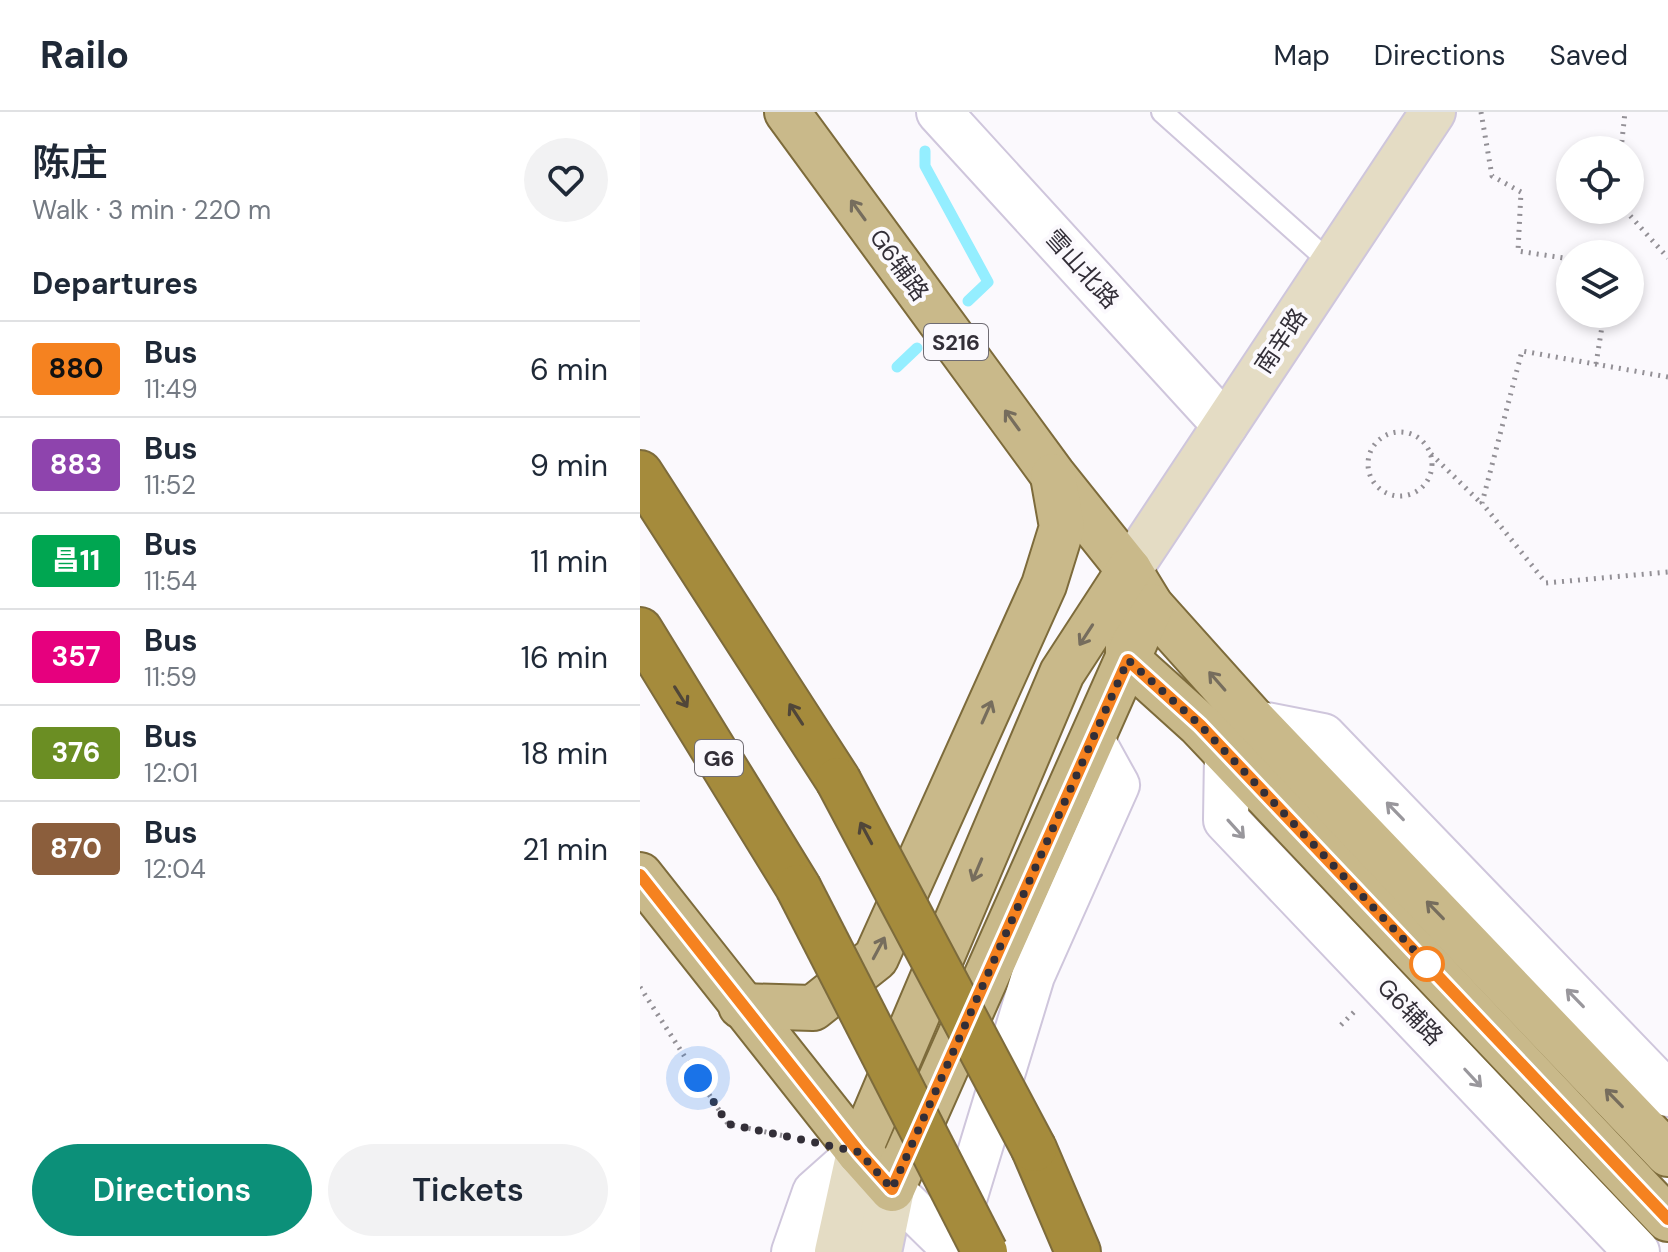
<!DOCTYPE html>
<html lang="en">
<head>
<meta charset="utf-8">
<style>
  :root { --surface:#fff; --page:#f2f2f3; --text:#1f2937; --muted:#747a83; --line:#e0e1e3; --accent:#0c9079 }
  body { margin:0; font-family:"DM Sans","Noto Sans SC",sans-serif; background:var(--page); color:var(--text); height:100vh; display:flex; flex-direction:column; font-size:30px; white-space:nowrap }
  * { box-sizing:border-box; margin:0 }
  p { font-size:26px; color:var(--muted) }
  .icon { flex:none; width:44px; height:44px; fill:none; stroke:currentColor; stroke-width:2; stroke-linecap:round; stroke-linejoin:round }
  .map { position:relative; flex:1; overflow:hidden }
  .panel { display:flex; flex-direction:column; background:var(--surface); width:640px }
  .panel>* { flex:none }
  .badge { padding:0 16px; border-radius:6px; font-size:28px; line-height:52px }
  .fabs { position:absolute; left:916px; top:24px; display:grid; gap:16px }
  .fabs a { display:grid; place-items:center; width:88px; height:88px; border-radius:50%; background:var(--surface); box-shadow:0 4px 12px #0003; font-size:40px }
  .you { position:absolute; width:40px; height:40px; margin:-20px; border:6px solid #fff; border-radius:50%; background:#1a73e8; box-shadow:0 0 0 12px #1a73e833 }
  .map>.badge { position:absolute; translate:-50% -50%; box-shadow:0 0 0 4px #fff }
  h2 { padding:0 32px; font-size:30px; line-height:72px }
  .round { display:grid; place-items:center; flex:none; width:84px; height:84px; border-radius:42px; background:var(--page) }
  .headline { display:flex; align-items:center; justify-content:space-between; height:136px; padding:0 32px }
  h1 { font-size:38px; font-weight:600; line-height:60px }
  .cta { display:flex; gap:16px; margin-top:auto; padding:16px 32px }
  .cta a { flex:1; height:92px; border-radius:48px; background:var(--accent); color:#fff; font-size:32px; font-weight:600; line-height:92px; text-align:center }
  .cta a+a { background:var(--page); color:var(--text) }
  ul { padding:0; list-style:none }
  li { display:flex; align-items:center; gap:24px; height:96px; padding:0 32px; border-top:2px solid var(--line) }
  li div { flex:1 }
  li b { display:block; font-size:30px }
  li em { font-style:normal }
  li .badge { min-width:88px; font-weight:700; text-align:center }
  header { display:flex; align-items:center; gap:48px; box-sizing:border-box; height:112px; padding:0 40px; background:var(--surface); border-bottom:2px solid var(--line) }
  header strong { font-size:38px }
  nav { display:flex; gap:44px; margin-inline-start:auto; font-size:28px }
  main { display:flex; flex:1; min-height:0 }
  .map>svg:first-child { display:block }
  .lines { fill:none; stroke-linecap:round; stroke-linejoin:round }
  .stream { stroke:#94eeff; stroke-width:11 }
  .service-casing { stroke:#cfc6dc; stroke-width:24 }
  .minor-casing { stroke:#cfc6dc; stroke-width:46 }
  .tertiary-casing { stroke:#cfc6dc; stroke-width:48 }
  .secondary-casing { stroke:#cfc6dc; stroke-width:48 }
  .primary-casing { stroke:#7d6b3b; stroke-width:48 }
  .motorway-casing { stroke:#7d6b3b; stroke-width:48 }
  .path { stroke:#939096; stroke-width:5; stroke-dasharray:2 6; stroke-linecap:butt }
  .service { stroke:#fff; stroke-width:20 }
  .minor { stroke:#fff; stroke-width:42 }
  .tertiary { stroke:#fff; stroke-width:44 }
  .secondary { stroke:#e4dcc4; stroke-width:44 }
  .primary { stroke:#c9b98a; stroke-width:44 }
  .motorway { stroke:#a58b3c; stroke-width:44 }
  .motorway-bridge-casing { stroke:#7d6b3b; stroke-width:48; stroke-linecap:butt }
  .motorway-bridge { stroke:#a58b3c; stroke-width:44 }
  .oneway { stroke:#766d5d }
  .oneway2 { stroke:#504639 }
  .oneway3 { stroke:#99979c }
  .line-casing { stroke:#fff; stroke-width:18 }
  .line { stroke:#f58220; stroke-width:12 }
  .walk { stroke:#332f38; stroke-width:8; stroke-dasharray:0 14.4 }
  .stop-dot { fill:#fff; stroke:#f58220; stroke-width:4 }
  .labels { text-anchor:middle; stroke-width:8; stroke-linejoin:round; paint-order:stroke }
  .shield { fill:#fbf9fd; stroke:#6f6c73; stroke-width:2 }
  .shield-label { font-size:22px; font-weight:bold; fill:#332f38 }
  .street-label { font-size:24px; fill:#332f38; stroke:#fbf9fd }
</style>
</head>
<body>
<header>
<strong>Railo</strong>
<nav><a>Map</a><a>Directions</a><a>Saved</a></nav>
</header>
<main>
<section class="panel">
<div class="headline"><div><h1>陈庄</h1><p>Walk · 3 min · 220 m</p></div><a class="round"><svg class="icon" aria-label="heart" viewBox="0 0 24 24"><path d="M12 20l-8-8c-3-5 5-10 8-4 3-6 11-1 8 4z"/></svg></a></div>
<h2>Departures</h2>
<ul>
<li><span class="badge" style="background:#f58220;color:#111">880</span><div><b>Bus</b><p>11:49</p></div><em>6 min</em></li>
<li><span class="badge" style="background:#8e44ad;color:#fff">883</span><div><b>Bus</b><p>11:52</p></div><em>9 min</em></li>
<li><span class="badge" style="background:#00a651;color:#fff">昌11</span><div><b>Bus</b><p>11:54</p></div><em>11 min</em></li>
<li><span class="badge" style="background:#e6007e;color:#fff">357</span><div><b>Bus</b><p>11:59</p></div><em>16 min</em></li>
<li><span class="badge" style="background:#6b8e23;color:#fff">376</span><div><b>Bus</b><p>12:01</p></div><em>18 min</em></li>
<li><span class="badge" style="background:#8b5e3c;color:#fff">870</span><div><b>Bus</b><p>12:04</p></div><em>21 min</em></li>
</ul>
<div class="cta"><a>Directions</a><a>Tickets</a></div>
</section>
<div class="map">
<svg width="1028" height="1140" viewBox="0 0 1028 1140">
  <rect width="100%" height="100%" fill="#fbf9fd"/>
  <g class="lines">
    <g class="stream">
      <polyline points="285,39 285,54 348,170 328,189"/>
      <polyline points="257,255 277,236"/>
    </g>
    <defs>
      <polyline id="service" points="522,0 692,152"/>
      <g id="minor">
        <polyline points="252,1077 310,1134"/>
        <polyline points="153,1140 174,1080 219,1040"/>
        <polyline points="309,1140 393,864 478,673 452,626"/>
      </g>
      <g id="tertiary">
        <polyline points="299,0 585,313"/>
        <polyline points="616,611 683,624 1028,982"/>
        <polyline points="587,643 586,708 997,1140"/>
      </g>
      <g id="secondary">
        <polyline points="489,458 793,0"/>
        <polyline points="197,1140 219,1040"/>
        <polyline points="239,1140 252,1077"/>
      </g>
      <g id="primary">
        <polyline points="147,0 413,363 489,458 511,494 616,611 1028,1042"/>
        <polyline points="488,520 488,548 560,613 1028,1107"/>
        <polyline points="0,763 219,1040 252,1077 511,494"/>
        <polyline points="101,894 173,896 236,846 404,473 422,415 413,364"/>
        <polyline points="219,1040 422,561 489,458"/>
      </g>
      <g id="motorway">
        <polyline points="0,361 198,668"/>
        <polyline points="0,518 158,775"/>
        <polyline points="394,1037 438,1140"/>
      </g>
    </defs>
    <use href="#service" class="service-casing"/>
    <use href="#minor" class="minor-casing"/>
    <use href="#tertiary" class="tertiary-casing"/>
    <use href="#secondary" class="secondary-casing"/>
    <use href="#primary" class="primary-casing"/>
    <use href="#motorway" class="motorway-casing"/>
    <g class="path">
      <polyline points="841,0 852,64 881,80 878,139 930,147"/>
      <polyline points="981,38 985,0"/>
      <polyline points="985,98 1028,146"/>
      <polyline points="956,252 964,202"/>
      <polyline points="1028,265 882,239 842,391 906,471 1028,460"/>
      <circle cx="760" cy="352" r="32"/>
      <polyline points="791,342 841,391"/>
      <polyline points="0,875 88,1012 154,1026"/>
      <polyline points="701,913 714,900"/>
    </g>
    <use href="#service" class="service"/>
    <use href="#minor" class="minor"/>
    <use href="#tertiary" class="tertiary"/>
    <use href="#secondary" class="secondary"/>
    <use href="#primary" class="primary"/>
    <use href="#motorway" class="motorway"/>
    <defs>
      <g id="motorway-bridge">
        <polyline points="198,668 394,1037"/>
        <polyline points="158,775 345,1140"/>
      </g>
    </defs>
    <use href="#motorway-bridge" class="motorway-bridge-casing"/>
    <use href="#motorway-bridge" class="motorway-bridge"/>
  </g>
  <defs><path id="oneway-shaft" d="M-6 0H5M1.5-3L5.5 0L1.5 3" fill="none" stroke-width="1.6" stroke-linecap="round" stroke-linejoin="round" transform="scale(2)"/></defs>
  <g class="oneway">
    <use href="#oneway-shaft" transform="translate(218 98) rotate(-126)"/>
    <use href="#oneway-shaft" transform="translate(372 308) rotate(-126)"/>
    <use href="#oneway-shaft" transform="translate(446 523) rotate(123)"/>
    <use href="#oneway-shaft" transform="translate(577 569) rotate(-131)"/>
    <use href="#oneway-shaft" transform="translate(347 600) rotate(-66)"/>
    <use href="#oneway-shaft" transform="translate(337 758) rotate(113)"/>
    <use href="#oneway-shaft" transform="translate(795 798) rotate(-134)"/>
    <use href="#oneway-shaft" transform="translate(239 836) rotate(-62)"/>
    <use href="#oneway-shaft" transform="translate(974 986) rotate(-134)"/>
  </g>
  <g class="oneway2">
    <use href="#oneway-shaft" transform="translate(41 585) rotate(58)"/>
    <use href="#oneway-shaft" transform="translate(156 602) rotate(-123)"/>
    <use href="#oneway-shaft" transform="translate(226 721) rotate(-118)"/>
  </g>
  <g class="oneway3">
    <use href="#oneway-shaft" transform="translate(755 699) rotate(-134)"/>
    <use href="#oneway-shaft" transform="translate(596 717) rotate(48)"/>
    <use href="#oneway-shaft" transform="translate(935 886) rotate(-134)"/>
    <use href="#oneway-shaft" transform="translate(833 966) rotate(47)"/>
  </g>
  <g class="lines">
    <defs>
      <polyline id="line" points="0,763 219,1040 252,1077 488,548 560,613 1028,1107"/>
    </defs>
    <use href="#line" class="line-casing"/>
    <use href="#line" class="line"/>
    <polyline class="walk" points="58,966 88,1012 219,1040 252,1077 488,548 560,613 787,852"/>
  </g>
  <circle class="stop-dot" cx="787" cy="852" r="16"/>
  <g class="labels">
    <g class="shield">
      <rect x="284" y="212" width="64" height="36" rx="6"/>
      <rect x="55" y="628" width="48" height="36" rx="6"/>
    </g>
    <g class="shield-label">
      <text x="316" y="238">S216</text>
      <text x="79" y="654">G6</text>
    </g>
    <g class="street-label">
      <text transform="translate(259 153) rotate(54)" y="8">G6辅路</text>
      <text transform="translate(442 157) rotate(48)" y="8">雪山北路</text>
      <text transform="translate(641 229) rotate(-56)" y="8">南辛路</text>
      <text transform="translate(770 900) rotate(46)" y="8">G6辅路</text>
    </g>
  </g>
</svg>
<div class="fabs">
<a><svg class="icon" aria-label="locate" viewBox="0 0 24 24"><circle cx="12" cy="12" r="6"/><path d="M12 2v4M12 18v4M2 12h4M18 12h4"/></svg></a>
<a><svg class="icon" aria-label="layers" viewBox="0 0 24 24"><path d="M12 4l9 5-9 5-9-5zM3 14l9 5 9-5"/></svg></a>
</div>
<div class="you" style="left:58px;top:966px"></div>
</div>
</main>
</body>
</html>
